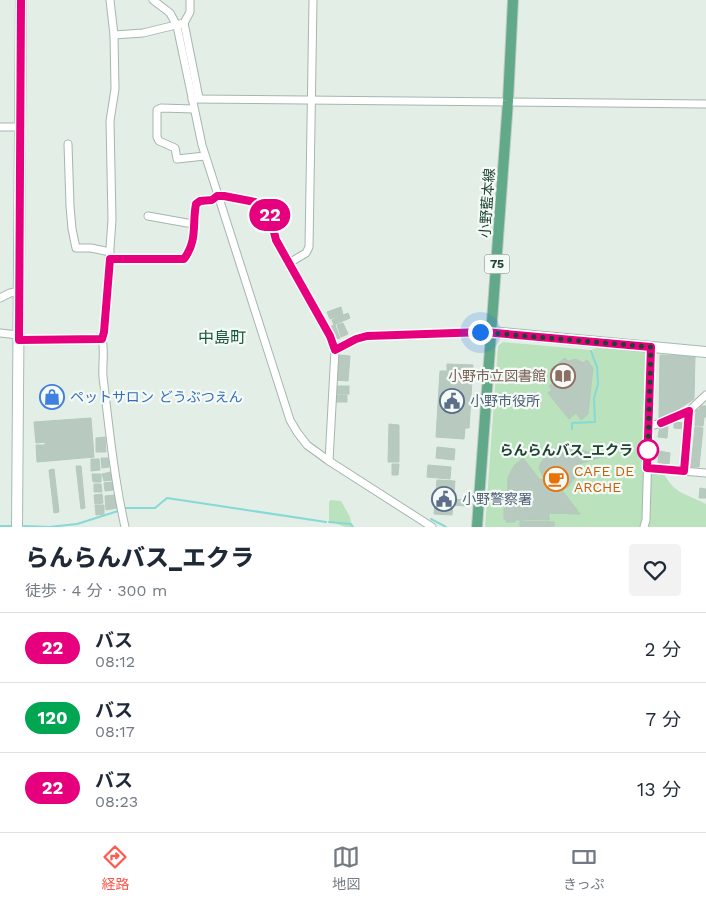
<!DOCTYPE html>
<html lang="ja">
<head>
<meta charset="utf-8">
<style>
  :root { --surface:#fff; --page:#f2f2f3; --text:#1f2937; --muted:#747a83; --line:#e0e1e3; --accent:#ff5a50 }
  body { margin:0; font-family:"Work Sans","Noto Sans JP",sans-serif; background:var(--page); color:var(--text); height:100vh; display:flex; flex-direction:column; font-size:19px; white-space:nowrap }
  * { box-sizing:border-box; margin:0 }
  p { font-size:16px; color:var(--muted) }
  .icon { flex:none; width:28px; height:28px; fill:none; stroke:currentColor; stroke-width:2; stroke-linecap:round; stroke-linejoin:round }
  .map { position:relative; height:527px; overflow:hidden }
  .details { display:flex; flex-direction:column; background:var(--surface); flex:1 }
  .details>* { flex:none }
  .badge { padding:0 10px; border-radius:16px; font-size:18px; line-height:32px }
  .you { position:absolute; width:25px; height:25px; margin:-12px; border:4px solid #fff; border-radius:50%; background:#1a73e8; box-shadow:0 0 0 8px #1a73e833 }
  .map>.badge { position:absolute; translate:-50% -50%; box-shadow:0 0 0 2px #fff }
  .round { display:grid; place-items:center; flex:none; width:52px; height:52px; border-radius:5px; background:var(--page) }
  .summary { display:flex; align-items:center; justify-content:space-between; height:85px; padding:0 25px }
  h1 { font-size:24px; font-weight:800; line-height:38px }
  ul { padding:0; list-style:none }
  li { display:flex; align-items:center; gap:15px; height:70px; padding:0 25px; border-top:1px solid var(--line) }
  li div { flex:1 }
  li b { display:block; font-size:19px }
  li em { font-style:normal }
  li .badge { min-width:55px; font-weight:700; text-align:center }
  .tabs { display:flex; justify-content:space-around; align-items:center; height:70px; border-top:1px solid var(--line); background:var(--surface); font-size:14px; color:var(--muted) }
  .tabs a { display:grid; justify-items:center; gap:2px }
  .tabs .active { color:var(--accent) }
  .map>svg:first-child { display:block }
  .green { fill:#b9e2bd }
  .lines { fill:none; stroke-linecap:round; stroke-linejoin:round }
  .stream { stroke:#85d9d6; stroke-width:2 }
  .building { fill:#b8cabf; stroke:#b4c9bc }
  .street-casing { stroke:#a5b7ad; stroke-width:9 }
  .secondary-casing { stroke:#a3beb0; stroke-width:12 }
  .primary-casing { stroke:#c1cac6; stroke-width:12 }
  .street { stroke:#fff; stroke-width:7 }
  .secondary { stroke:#fff; stroke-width:10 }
  .primary { stroke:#62a989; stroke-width:10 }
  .line-casing { stroke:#fff; stroke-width:11 }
  .line { stroke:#e6007e; stroke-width:8 }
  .walk { stroke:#204233; stroke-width:5; stroke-dasharray:0 9 }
  .stop-dot { fill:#fff; stroke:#e6007e; stroke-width:2.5 }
  .labels { text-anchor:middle; stroke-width:4.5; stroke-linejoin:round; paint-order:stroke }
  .shield { fill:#f4faf6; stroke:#60796e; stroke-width:1 }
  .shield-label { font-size:12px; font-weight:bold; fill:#204233 }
  .street-label { font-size:14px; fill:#204233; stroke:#f4faf6 }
  .education-label { font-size:14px; fill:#785e54; stroke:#f4faf6; text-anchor:end }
  .shop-label { font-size:14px; fill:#366cbe; stroke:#f4faf6; text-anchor:start }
  .service-label { font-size:14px; fill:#4e5e75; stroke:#f4faf6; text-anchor:start }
  .stop-label { font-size:14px; font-weight:bold; fill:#204233; stroke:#f4faf6; text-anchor:end }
  .food-label { font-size:14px; fill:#c56008; stroke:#f4faf6; text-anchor:start }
  .quarter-label { font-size:16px; fill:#19573c; stroke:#f4faf6 }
</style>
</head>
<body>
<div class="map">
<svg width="706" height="527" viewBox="0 0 706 527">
  <rect width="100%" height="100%" fill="#e3eee7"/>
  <g class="green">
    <path d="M 503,342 L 591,350 L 596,348 L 645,352 L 643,471 L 663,472 C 675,495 685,493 706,504 L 706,527 L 485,527 L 498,346 Z"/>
    <polygon points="331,500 341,501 350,517 352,527 345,527 329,521 329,502"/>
  </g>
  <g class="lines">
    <g class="stream">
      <polyline points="572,429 572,423 595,422 594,398 598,384 597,367 591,351"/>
      <polyline points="124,508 155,508 167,498 326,522"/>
      <polyline points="431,519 446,527"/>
      <polyline points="329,522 351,524 353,527"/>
      <polyline points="0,526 12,526"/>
      <polyline points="24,526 49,527 77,524 118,511"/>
    </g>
  </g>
  <g class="building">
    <polygon points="341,307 343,315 330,319 327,312"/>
    <polygon points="348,313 350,318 334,325 332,320"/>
    <polygon points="343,323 348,334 341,337 337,325"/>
    <polygon points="335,325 340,338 334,340 329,327"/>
    <polygon points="338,355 350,356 348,381 336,380"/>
    <polygon points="660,355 695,356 694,399 668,416 665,416 665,418 659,418"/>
    <polygon points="565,358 568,361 576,359 583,363 587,360 593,368 588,414 581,420 576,413 569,419 548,393 552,390 549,386 553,383 550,380 556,375 551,369"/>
    <polygon points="447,364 473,365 469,428 465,428 464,439 436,437 440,371 447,371"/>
    <rect x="337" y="386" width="12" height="8"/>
    <rect x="336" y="395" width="11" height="7"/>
    <polygon points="701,406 706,406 706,417 704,417 703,426 695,426 696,410 699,410"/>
    <polygon points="91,418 94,457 37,462 36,445 45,445 45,442 36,443 34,422"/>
    <polygon points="674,422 685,423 685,429 674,428"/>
    <polygon points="389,424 399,425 399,462 388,462"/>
    <polygon points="660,426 668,427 667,438 658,437"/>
    <polygon points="695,427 703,428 699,467 691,467"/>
    <polygon points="105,437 106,452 96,452 96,438"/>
    <polygon points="437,447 455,449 454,460 436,458"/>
    <polygon points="559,448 580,450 601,455 576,464 576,474 574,479 568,487 562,490 580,514 549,513 549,520 523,519 523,520 515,520 515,522 506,522 506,519 504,519 504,508 507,508 508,477 514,466 523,458 540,480 544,479 539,468 541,462 547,455 545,450"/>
    <polygon points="616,450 617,452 576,465 576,464"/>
    <polygon points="659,451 670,453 669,464 658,463"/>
    <polygon points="101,458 108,458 109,467 102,468"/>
    <polygon points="91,459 99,459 100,470 91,471"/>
    <polygon points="392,464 399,464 398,475 392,475"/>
    <polygon points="428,465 451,467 450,479 427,477"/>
    <polygon points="76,466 81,466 85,508 81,509"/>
    <polygon points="54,469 59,512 54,513 49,470"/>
    <polygon points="111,472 112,480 104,481 102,474"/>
    <polygon points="92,474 101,474 101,482 93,482"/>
    <polygon points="437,480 455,481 452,515 434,514"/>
    <polygon points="112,482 113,490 105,491 104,483"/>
    <polygon points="94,484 101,484 102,492 94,492"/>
    <polygon points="700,488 706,489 706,498 699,498"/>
    <polygon points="102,494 103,503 95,504 94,495"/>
    <polygon points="115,495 117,508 106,510 105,496"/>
    <polygon points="453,499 465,500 465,506 453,505"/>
    <polygon points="95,505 104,505 104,514 96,515"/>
    <polygon points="520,521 554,522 554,527 520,527"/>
  </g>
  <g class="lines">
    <defs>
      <g id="street">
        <polyline points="153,0 170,13 177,26 202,145 290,420 297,432 307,445 329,461 432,527"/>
        <polyline points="184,23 199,98"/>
        <polyline points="114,35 143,33 184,23 190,12 190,0"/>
        <polyline points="192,99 706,104"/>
        <polyline points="194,109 161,108 157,110 157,137 159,141 175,148 177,159 205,156"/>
        <polyline points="0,127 21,127"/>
        <polyline points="68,144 70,206 72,229 76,248 91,248 110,252"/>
        <polyline points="194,222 196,204 200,201 212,199 217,196 224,196 255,202 266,210 270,216 276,240 330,335 335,350 329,461"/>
        <polyline points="110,259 184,259 190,251 195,223 187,223 148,216"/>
        <polyline points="289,263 306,253 309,247 313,0"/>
        <polyline points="0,298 10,293 20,291"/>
        <polyline points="0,333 19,335"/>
        <polyline points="102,339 104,332 112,220 110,121 115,89 114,35 110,0"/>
        <path d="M 19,340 L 102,339 C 105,351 102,365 103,377 C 109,427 114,478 125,527"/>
        <polyline points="335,350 356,339 367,336 492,332"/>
        <polyline points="648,427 673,419 689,411 706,395"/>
        <polyline points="647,468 706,473"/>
        <polyline points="684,471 689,411"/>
        <polyline points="644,527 646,520 651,347"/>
      </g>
      <g id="secondary">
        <polyline points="492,332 706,352"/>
        <polyline points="17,527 21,0"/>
      </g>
      <polyline id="primary" points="477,527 508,101 513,0"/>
    </defs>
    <use href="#street" class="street-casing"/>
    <use href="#secondary" class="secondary-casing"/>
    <use href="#primary" class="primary-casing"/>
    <use href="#street" class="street"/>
    <use href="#secondary" class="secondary"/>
    <use href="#primary" class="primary"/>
  </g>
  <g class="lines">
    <defs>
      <path id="line" d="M 21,0 L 19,340 L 102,339 L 104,332 L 110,259 L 184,259 C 198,240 192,224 196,204 L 200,201 L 212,200 L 217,196 L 224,196 L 255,202 L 266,210 L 270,216 L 276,240 L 330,336 L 335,350 L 356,339 L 367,336 L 484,332 L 651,347 L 647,468 L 684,471 L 689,411 L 661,423"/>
    </defs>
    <use href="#line" class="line-casing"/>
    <use href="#line" class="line"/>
    <polyline class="walk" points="480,332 651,347 648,450"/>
  </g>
  <defs>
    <symbol id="library-ring" viewBox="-11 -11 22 22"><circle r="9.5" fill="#f4faf6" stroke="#8d6e63" stroke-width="1.5"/><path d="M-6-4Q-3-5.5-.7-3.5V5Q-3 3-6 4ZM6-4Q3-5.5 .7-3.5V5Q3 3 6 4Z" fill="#8d6e63"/></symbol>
    <symbol id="shop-ring" viewBox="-11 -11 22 22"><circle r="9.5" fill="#f4faf6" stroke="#3f7fe0" stroke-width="1.5"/><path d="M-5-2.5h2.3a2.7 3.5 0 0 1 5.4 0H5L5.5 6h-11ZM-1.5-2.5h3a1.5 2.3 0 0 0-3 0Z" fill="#3f7fe0"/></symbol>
    <symbol id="civic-ring" viewBox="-11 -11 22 22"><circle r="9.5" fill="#f4faf6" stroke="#5c6f8a" stroke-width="1.5"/><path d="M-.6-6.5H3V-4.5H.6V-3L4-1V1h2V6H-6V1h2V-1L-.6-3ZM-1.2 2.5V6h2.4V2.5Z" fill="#5c6f8a"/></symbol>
    <symbol id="cafe-ring" viewBox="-11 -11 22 22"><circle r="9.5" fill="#f4faf6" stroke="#e8710a" stroke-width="1.5"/><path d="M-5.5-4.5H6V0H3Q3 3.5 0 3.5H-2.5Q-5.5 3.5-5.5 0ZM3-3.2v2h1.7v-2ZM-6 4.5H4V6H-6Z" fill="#e8710a"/></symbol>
  </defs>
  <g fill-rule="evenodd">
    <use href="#library-ring" x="549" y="362" width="28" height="28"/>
    <use href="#shop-ring" x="38" y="383" width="28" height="28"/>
    <use href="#civic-ring" x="438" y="387" width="28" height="28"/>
    <use href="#cafe-ring" x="542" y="465" width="28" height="28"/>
    <use href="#civic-ring" x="430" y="485" width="28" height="28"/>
  </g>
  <circle class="stop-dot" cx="648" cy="450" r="10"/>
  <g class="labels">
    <rect class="shield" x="484.5" y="254.5" width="25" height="19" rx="4"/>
    <g class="shield-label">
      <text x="497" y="268">75</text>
    </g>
    <g class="street-label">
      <text transform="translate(487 203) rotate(-86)" y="5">小野藍本線</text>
    </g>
    <g class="education-label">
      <text x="546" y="381">小野市立図書館</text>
    </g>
    <g class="shop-label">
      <text x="70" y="402">ペットサロン どうぶつえん</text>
    </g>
    <g class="service-label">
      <text x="470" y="406">小野市役所</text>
      <text x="462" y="504">小野警察署</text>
    </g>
    <g class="stop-label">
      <text x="633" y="455">らんらんバス_エクラ</text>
    </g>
    <g class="food-label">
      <text x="574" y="476">CAFE DE<tspan x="574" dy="16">ARCHE</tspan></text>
    </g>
    <g class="quarter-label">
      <text x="222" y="343">中島町</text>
    </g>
  </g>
</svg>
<div class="you" style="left:480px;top:332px"></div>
<b class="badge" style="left:270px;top:215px;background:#e6007e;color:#fff">22</b>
</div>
<section class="details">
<div class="summary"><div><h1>らんらんバス_エクラ</h1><p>徒歩 · 4 分 · 300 m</p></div><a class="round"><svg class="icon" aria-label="heart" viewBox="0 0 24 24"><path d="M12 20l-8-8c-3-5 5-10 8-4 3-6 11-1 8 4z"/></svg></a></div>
<ul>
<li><span class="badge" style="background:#e6007e;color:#fff">22</span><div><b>バス</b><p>08:12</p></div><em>2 分</em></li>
<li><span class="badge" style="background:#00a651;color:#fff">120</span><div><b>バス</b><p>08:17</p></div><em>7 分</em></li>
<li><span class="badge" style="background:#e6007e;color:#fff">22</span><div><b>バス</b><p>08:23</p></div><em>13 分</em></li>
</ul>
</section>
<nav class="tabs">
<a class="active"><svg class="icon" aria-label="directions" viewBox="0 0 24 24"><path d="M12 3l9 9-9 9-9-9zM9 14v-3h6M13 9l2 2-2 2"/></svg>経路</a>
<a><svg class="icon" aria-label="map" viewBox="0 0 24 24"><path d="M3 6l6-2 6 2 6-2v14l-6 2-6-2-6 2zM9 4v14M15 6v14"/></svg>地図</a>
<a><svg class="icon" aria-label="tickets" viewBox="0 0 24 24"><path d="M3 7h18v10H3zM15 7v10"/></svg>きっぷ</a>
</nav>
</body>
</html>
